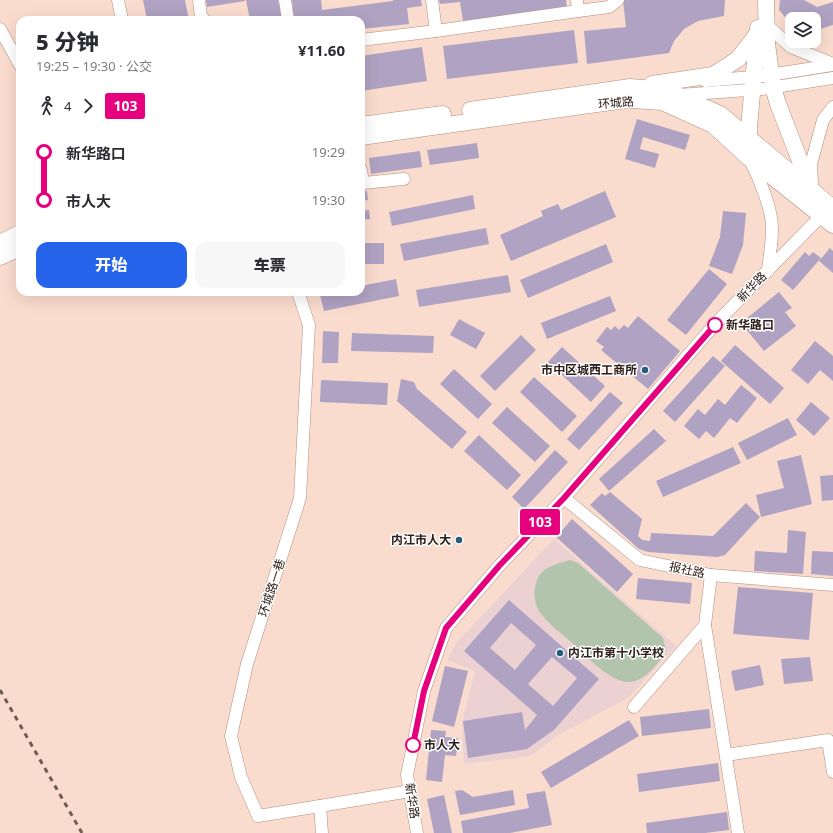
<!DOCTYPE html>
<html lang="zh">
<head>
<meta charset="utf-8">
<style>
  :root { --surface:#fff; --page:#f7f7f7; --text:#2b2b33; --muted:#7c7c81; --accent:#2563eb }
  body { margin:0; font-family:"Noto Sans","Noto Sans SC",sans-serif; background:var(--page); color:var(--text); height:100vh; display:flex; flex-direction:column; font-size:15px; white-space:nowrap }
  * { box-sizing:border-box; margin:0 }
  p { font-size:13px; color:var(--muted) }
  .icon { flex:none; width:22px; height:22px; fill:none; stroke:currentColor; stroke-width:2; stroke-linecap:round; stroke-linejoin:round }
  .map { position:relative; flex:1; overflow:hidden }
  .drawer { position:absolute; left:16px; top:16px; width:349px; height:280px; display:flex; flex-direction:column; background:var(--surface); border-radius:12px; box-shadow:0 4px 16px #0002 }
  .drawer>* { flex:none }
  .badge { padding:0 8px; border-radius:3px; font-size:14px; line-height:26px }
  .tools { position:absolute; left:785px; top:12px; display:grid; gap:8px }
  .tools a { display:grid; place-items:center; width:36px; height:36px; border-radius:8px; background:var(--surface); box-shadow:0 4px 16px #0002; font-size:20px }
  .map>.badge { position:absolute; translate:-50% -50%; box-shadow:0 0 0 2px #fff }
  .legs { display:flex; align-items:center; gap:6px; height:44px; padding:0 20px; font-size:13px }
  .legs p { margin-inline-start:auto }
  .headline { display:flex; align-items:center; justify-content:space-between; height:68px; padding:0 20px }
  h1 { font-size:22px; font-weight:800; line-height:30px }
  .action { display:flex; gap:8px; margin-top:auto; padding:8px 20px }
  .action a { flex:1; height:46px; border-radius:12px; background:var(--accent); color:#fff; font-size:16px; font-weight:800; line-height:46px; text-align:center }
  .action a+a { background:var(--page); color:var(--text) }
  ul { padding:0 20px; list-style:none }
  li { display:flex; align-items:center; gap:14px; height:48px; font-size:15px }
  li i { display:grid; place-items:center; width:6px; height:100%; margin:0 5px; background:currentColor }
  li i::after { content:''; width:10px; height:10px; margin:-5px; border:3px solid; border-radius:50%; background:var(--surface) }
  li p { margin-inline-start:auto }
  li:first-child i { background:linear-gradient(#0000 50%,currentColor 0) }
  li:last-child i { background:linear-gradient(currentColor 50%,#0000 0) }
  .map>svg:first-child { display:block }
  .education { fill:#ecd1d3 }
  .green { fill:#b2c4ac }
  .building { fill:#afa2c2; fill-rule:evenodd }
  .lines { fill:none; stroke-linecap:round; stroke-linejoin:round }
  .minor-casing { stroke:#b18e7e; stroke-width:13 }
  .major-casing { stroke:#b18e7e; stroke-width:17 }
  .minor { stroke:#fff; stroke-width:12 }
  .major { stroke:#fff; stroke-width:16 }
  .rail { stroke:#6e5b52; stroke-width:3; stroke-dasharray:5 5; stroke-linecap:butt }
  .line-1-casing { stroke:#fff; stroke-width:9 }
  .line-1 { stroke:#e6007e; stroke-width:6 }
  .stop-1-dot { fill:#fff; stroke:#e6007e; stroke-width:2 }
  .poi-dot { fill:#265c77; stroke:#fff; stroke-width:1.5 }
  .labels { text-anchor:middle; stroke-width:3; stroke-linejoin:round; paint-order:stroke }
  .street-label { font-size:12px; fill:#2e201a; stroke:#fff }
  .stop-label { font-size:12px; font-weight:bold; fill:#2e201a; stroke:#fff; text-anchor:start }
  .poi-label { font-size:12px; font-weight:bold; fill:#2e201a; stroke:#fff; text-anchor:end }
</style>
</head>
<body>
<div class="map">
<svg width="833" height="833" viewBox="0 0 833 833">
  <rect width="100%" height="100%" fill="#fadcce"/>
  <polygon class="education" points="554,539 676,646 628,698 558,735 531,756 464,764 462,723 475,671 447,660 456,643"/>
  <path class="green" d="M 570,560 L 578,563 L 663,638 L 666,651 C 659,663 645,681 630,682 C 612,684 584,654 571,642 C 561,633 550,625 542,615 C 532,604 532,583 542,572 C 549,565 561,563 570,560 Z"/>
  <g class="building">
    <polygon points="143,0 185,0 189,20 147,20"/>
    <polygon points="206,0 245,0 245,1 207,7"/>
    <polygon points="246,0 278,0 282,20 250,20"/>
    <polygon points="292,0 321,0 322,10 393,1 393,0 421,0 422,6 407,8 409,24 361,29 361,20 294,20"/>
    <polygon points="439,0 566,0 567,8 463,21 460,2 440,4"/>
    <polygon points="623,0 725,0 724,16 698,21 684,29 674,41 669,53 587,64 584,31 626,27"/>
    <polygon points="780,0 804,0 817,7 833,2 833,25 814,31 814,19 792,19 792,25 779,10"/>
    <polygon points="574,30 578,63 447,79 443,46"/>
    <polygon points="422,47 427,81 361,91 361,56"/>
    <polygon points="637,119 690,135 685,150 643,137 640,149 659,154 655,168 625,159"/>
    <polygon points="477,143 479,158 430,165 427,150"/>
    <polygon points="420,151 422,167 371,174 369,158"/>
    <polygon points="361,191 367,191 368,200 362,201 364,211 369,210 370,219 361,220"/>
    <polygon points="605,191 616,217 511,261 500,235 543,216 541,211 558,204 561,210"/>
    <polygon points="473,195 475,209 392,226 389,212"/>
    <polygon points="723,211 746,213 743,245 732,274 709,266 720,237"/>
    <polygon points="486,228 489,244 404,261 400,244"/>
    <rect x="361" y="243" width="23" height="21"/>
    <polygon points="606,244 613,262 528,298 520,280"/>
    <polygon points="830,248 833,251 833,273 819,261"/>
    <polygon points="805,252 809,256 813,252 821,258 793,290 781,280"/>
    <polygon points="709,269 727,284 686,335 667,320"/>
    <polygon points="508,275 511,292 419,307 416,290"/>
    <polygon points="396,279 399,296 324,311 320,295 333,292 361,292 361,286"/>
    <polygon points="779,292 792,308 785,312 796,326 764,351 741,323"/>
    <polygon points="610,296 616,311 547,339 541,323"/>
    <polygon points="638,316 680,351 648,389 601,350 604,347 596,341 607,327 611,330 615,326 619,330 624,325 628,328"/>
    <polygon points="459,319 485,333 476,349 450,335"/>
    <polygon points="323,331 339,332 338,363 322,363"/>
    <polygon points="352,333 434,336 433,353 351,351"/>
    <polygon points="521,335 536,350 495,391 480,376"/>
    <polygon points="815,341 833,356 833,381 820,370 808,384 791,370"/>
    <polygon points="735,345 784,388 770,404 721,361"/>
    <polygon points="562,347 605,386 591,402 548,362"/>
    <polygon points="713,356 725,366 675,422 663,411"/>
    <polygon points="454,369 492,404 478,419 440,384"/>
    <polygon points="534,377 577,416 562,432 520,392"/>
    <polygon points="401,379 414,382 417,389 467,432 452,449 397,401"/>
    <polygon points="321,380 388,383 387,405 320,402"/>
    <polygon points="741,385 757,398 737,423 730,418 714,438 706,431 699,439 684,426 698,409 705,415 718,399 725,405"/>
    <polygon points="610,392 623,403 579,450 567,439"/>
    <polygon points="811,402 830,418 814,436 796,420"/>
    <polygon points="507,407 550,446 535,462 492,423"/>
    <polygon points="788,418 797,435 747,460 738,443"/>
    <polygon points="654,429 666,441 609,491 599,479"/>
    <polygon points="479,435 521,475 507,490 464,451"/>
    <polygon points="733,447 741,463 663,497 656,481"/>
    <polygon points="555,450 568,462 524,509 512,497"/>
    <polygon points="801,455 812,504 761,517 756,495 784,488 777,461"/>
    <polygon points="833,475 833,500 822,501 820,476"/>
    <polygon points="610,492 642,519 638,536 642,540 650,541 651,533 713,536 746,503 760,517 725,555 717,557 648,552 639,549 590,505 602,493 605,496"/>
    <polygon points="572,519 633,574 617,592 556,537"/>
    <polygon points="788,530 806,532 803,574 754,571 755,551 787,553"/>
    <polygon points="812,551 833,552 833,576 811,574"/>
    <polygon points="638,578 692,583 690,604 636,599"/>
    <polygon points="738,587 813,593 809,640 733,634"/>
    <path d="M 509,600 L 599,679 L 554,730 L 527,749 L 468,758 L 463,721 L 522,712 L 525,730 L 537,715 L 464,651 ZM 511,623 L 536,645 L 515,670 L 490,648 ZM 552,657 L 577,678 L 553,706 L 528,684 Z"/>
    <polygon points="810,657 813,681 784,684 781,659"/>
    <polygon points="760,665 764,685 735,691 731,671"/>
    <polygon points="445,666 468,671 454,727 432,721"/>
    <polygon points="709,709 711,728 642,736 640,717"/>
    <polygon points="629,720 639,736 551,788 541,772"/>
    <polygon points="431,730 446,731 445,737 458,738 456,756 445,755 442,782 426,780"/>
    <polygon points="718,763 720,781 639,792 637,774"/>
    <polygon points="462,790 473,797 513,790 515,805 460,815 455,791"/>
    <polygon points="545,791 552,825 510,833 463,833 461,821 529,808 526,794"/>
    <polygon points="444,795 452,833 434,833 427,799"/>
    <polygon points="727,812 729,830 705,833 647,833 646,823"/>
  </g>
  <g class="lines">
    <defs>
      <g id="minor">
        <polyline points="118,0 122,20"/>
        <polyline points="199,0 201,17 205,20"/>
        <polyline points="285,0 288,20"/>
        <polyline points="432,0 436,31 578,11"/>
        <polyline points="577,0 578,11 609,7 618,0"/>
        <polyline points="767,25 791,47 833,64"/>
        <polyline points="0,29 20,65"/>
        <polyline points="361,40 436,31"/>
        <polyline points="705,81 763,76 833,65"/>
        <polyline points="678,95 762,89 833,78"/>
        <path d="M 751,162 C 760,180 773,211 772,231 C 772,244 769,258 768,271"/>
        <polyline points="361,170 363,183 404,179"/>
        <polyline points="812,183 811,164 823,120 833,107"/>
        <polyline points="298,292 309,325 300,498 247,664 231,736 241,777 258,816 320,806"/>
        <polyline points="564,498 640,560 711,575 833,585"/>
        <polyline points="705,625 738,833"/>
        <polyline points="634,707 705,625 711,575"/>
        <polyline points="726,755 828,740 833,772"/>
        <polyline points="322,833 320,806 410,791"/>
        <polyline points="417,833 407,775 424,691 446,628 499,566 564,498 716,323 827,210"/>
      </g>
      <g id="major">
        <polyline points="766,0 767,44 773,87 778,104 811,189"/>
        <polyline points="652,84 713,75 738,59 758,33"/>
        <polyline points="470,110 630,87 666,90 720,114 833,208"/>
        <polyline points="361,125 443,114"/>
        <polyline points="361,137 618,101 633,100 662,102 713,125 749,158 833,225"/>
        <polyline points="749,146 749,127 758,28"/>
        <polyline points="0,243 20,233"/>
        <polyline points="0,257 20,248"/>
      </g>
    </defs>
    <use href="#minor" class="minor-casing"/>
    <use href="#major" class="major-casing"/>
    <use href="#minor" class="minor"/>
    <use href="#major" class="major"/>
    <polyline class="rail" points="0,690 82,833"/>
  </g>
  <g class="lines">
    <defs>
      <polyline id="line-1" points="413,745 424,691 446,628 499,566 564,498 715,325"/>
    </defs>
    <use href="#line-1" class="line-1-casing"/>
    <use href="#line-1" class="line-1"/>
  </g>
  <g class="stop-1-dot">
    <circle cx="715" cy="325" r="7"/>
    <circle cx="413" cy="745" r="7"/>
  </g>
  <g class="poi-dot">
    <circle cx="645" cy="370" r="4"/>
    <circle cx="459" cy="540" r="4"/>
    <circle cx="560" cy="653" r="4"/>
  </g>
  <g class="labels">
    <g class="street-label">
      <text transform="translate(616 103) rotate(-5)" y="4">环城路</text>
      <text transform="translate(752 287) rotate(-46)" y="4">新华路</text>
      <text transform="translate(687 570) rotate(12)" y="4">报社路</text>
      <text transform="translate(272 588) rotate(-72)" y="4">环城路一巷</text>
      <text transform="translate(412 801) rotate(81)" y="4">新华路</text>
    </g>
    <g class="stop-label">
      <text x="726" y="329">新华路口</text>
      <text x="424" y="749">市人大</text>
    </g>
    <g class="poi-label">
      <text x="637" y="374">市中区城西工商所</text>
      <text x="451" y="544">内江市人大</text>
      <text x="568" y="657" text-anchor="start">内江市第十小学校</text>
    </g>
  </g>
</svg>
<div class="tools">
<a><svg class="icon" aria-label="layers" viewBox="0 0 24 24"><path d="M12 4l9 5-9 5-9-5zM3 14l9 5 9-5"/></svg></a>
</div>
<b class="badge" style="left:540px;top:522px;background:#e6007e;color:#fff">103</b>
<section class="drawer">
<div class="headline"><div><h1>5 分钟</h1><p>19:25 – 19:30 · 公交</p></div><b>¥11.60</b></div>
<div class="legs"><svg class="icon" aria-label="walk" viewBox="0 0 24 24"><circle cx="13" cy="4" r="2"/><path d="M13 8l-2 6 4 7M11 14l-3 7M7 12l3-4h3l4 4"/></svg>4<svg class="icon" aria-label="forward" viewBox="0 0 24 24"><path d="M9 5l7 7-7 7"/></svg><b class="badge" style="background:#e6007e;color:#fff">103</b></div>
<ul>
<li><i style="color:#e6007e"></i><b>新华路口</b><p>19:29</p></li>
<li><i style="color:#e6007e"></i><b>市人大</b><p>19:30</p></li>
</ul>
<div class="action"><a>开始</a><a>车票</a></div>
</section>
</div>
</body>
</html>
